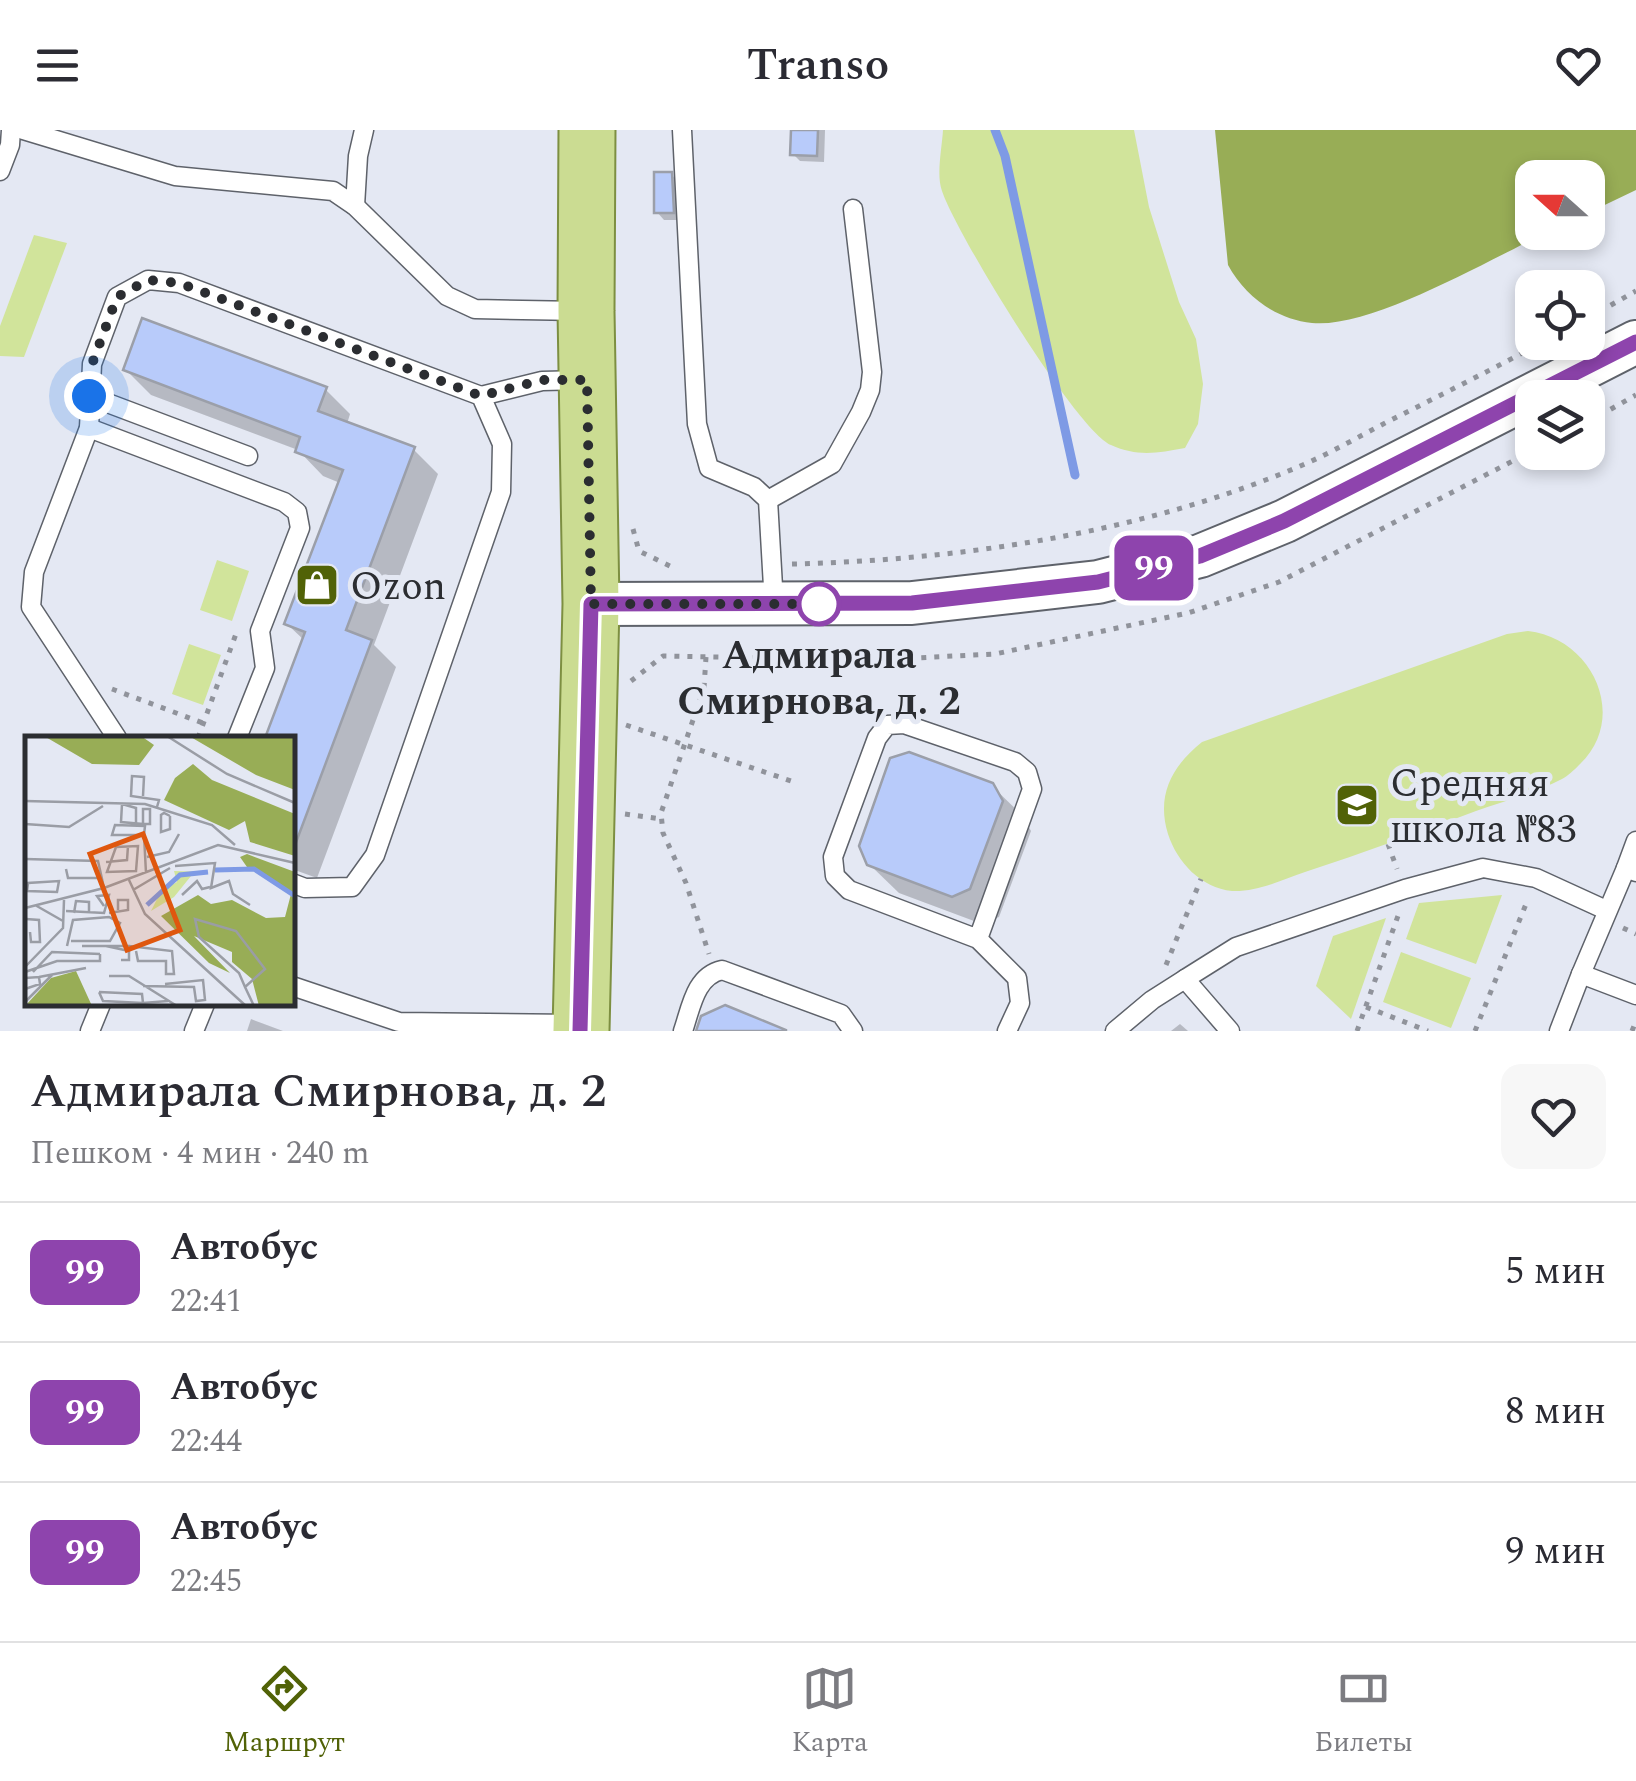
<!DOCTYPE html>
<html lang="ru">
<head>
<meta charset="utf-8">
<style>
  :root { --surface:#fff; --page:#f7f7f7; --text:#2b2b33; --muted:#7c7c81; --line:#e1e1e2; --accent:#516207 }
  body { margin:0; font-family:Spectral,serif; background:var(--page); color:var(--text); height:100vh; display:flex; flex-direction:column; font-size:38px; white-space:nowrap }
  * { box-sizing:border-box; margin:0 }
  p { font-size:32px; color:var(--muted) }
  .icon { flex:none; width:55px; height:55px; fill:none; stroke:currentColor; stroke-width:2; stroke-linecap:round; stroke-linejoin:round }
  .map { position:relative; height:901px; overflow:hidden }
  .panel { display:flex; flex-direction:column; background:var(--surface); flex:1 }
  .panel>* { flex:none }
  .badge { padding:0 20px; border-radius:15px; font-size:35px; line-height:65px }
  .needle { width:65px; rotate:291deg }
  .fabs { position:absolute; left:1515px; top:30px; display:grid; gap:20px }
  .fabs a { display:grid; place-items:center; width:90px; height:90px; border-radius:20px; background:var(--surface); box-shadow:0 5px 15px #0003; font-size:50px }
  .you { position:absolute; width:50px; height:50px; margin:-25px; border:8px solid #fff; border-radius:50%; background:#1a73e8; box-shadow:0 0 0 15px #1a73e833 }
  .map>.badge { position:absolute; translate:-50% -50%; box-shadow:0 0 0 5px #fff }
  .round { display:grid; place-items:center; flex:none; width:105px; height:105px; border-radius:20px; background:var(--page) }
  .summary { display:flex; align-items:center; justify-content:space-between; height:170px; padding:0 30px }
  h1 { font-size:48px; font-weight:600; line-height:75px }
  ul { padding:0; list-style:none }
  li { display:flex; align-items:center; gap:30px; height:140px; padding:0 30px; border-top:2px solid var(--line) }
  li div { flex:1 }
  li b { display:block; font-size:38px }
  li em { font-style:normal }
  li .badge { min-width:110px; font-weight:700; text-align:center }
  header { display:flex; justify-content:space-between; align-items:center; height:130px; padding:0 30px; background:var(--surface); font-size:45px; font-weight:600 }
  .dock { display:flex; justify-content:space-around; align-items:center; height:140px; border-top:2px solid var(--line); background:var(--surface); font-size:28px; color:var(--muted) }
  .dock a { display:grid; justify-items:center; gap:5px }
  .dock .selected { color:var(--accent) }
  .map>svg:first-child { display:block }
  .green { fill:#d1e49b }
  .forest { fill:#98ad56 }
  .shadow { fill:#0003 }
  .lines { fill:none; stroke-linecap:round; stroke-linejoin:round }
  .stream { stroke:#7e9ae5; stroke-width:9 }
  .building { fill:#b8cbfa; stroke:#9b9fa9; stroke-width:2.5 }
  .service-casing { stroke:#5e626a; stroke-width:21 }
  .tertiary-casing { stroke:#5e626a; stroke-width:46 }
  .primary-casing { stroke:#7d8f41; stroke-width:59 }
  .path { stroke:#90939b; stroke-width:5; stroke-dasharray:5 8; stroke-linecap:butt }
  .service { stroke:#fff; stroke-width:18 }
  .tertiary { stroke:#fff; stroke-width:42 }
  .primary { stroke:#cbdc92; stroke-width:55 }
  .line-casing { stroke:#fff; stroke-width:22 }
  .line { stroke:#8e44ad; stroke-width:15 }
  .walk { stroke:#2b2d31; stroke-width:10; stroke-dasharray:0 18 }
  .stop-dot { fill:#fff; stroke:#8e44ad; stroke-width:5 }
  .labels { text-anchor:middle; stroke-width:10; stroke-linejoin:round; paint-order:stroke }
  .poi-label { font-size:40px; fill:#2b2d31; stroke:#e4e8f3; text-anchor:start }
  .stop-label { font-size:40px; font-weight:bold; fill:#2b2d31; stroke:#e4e8f3 }
  .inset-river { fill:none; stroke:#7e9ae5; stroke-width:5 }
  .inset-road { fill:none; stroke:#9a9da5; stroke-width:2.5 }
  .view { fill:#df570e; fill-opacity:0.15; stroke:#df570e; stroke-width:5 }
  .inset-edge { fill:none; stroke:#2b2d31; stroke-width:5 }
</style>
</head>
<body>
<header><svg class="icon" aria-label="menu" viewBox="0 0 24 24"><path d="M4 6h16M4 12h16M4 18h16"/></svg>Transo<svg class="icon" aria-label="heart" viewBox="0 0 24 24"><path d="M12 20l-8-8c-3-5 5-10 8-4 3-6 11-1 8 4z"/></svg></header>
<div class="map">
<svg width="1636" height="901" viewBox="0 0 1636 901">
  <rect width="100%" height="100%" fill="#e4e8f3"/>
  <g class="green">
    <path d="M 943,0 L 1134,0 L 1149,77 L 1179,172 L 1196,209 L 1203,254 L 1198,294 L 1185,318 C 1158,323 1137,327 1111,315 C 1076,300 956,103 942,61 C 936,45 942,18 943,0 Z"/>
    <polygon points="34,105 67,113 24,227 0,226 0,196"/>
    <polygon points="217,430 249,441 232,491 200,480"/>
    <path d="M 1528,501 C 1592,508 1630,587 1579,635 C 1574,640 1568,646 1562,649 C 1535,663 1504,671 1476,681 C 1420,702 1363,723 1305,742 C 1282,750 1257,762 1232,761 C 1201,758 1177,732 1168,704 C 1156,665 1172,636 1202,612 L 1507,504 Z"/>
    <polygon points="189,514 221,525 203,575 172,564"/>
    <polygon points="1502,765 1476,834 1406,809 1419,773"/>
    <polygon points="1386,788 1351,889 1316,856 1333,806"/>
    <polygon points="1401,822 1471,848 1451,898 1383,872"/>
  </g>
  <path class="forest" d="M 1215,0 L 1636,0 L 1636,60 L 1588,83 L 1588,48 L 1532,48 L 1532,102 L 1546,103 C 1490,129 1371,199 1312,193 C 1275,189 1245,166 1228,135 Z"/>
  <g class="shadow">
    <polygon points="794,0 825,0 824,32 800,31 793,24"/>
    <polygon points="671,44 678,52 680,90 664,90 657,82"/>
    <polygon points="126,240 325,259 350,284 347,294 413,319 438,344 374,515 396,537 317,748 292,739 292,608 268,608 305,511 287,494 340,353 323,346 298,320 151,265"/>
    <polygon points="992,656 1022,685 1031,701 999,787 982,794 899,763 869,734"/>
    <polygon points="251,889 283,901 247,901"/>
    <polygon points="1180,894 1188,901 1171,901"/>
  </g>
  <g class="lines">
    <polyline class="stream" points="995,0 1005,26 1075,345"/>
  </g>
  <g class="building">
    <polygon points="791,0 818,0 817,26 790,25"/>
    <polygon points="654,42 672,42 674,83 654,83"/>
    <polygon points="142,188 327,257 318,281 415,317 346,500 372,510 295,715 292,608 265,608 305,502 284,494 343,340 295,322 300,307 123,240"/>
    <polygon points="909,622 993,653 1003,671 970,759 952,767 867,735 859,716 890,628"/>
    <polygon points="725,875 786,900 786,901 696,901 701,886"/>
  </g>
  <g class="lines">
    <defs>
      <g id="service">
        <polyline points="23,0 175,46 333,61 355,76 447,166 475,179 580,181"/>
        <polyline points="682,0 697,294 709,338 754,357 768,370 774,474"/>
        <polyline points="0,41 10,15 11,0"/>
        <polyline points="355,76 358,26 364,0"/>
        <polyline points="89,266 248,326"/>
        <polyline points="481,266 542,251 584,250"/>
        <polyline points="89,298 284,372 297,382 300,398 260,501 265,538 237,608"/>
        <polyline points="768,370 832,334 861,282 870,260 872,242 853,79"/>
        <polyline points="117,608 31,477 34,442 89,298 92,234 117,167 148,150 179,153 481,266 502,314 501,362 375,725 352,757 305,758 292,753"/>
        <polyline points="1626,738 1636,711"/>
        <polyline points="978,809 1032,659 1027,642 1015,632 904,594 887,595 877,608 833,727 835,746 849,760 978,809 1017,848 1020,873 1007,901"/>
        <polyline points="1581,844 1626,738 1636,742"/>
        <polyline points="1185,849 1236,817 1405,759 1483,738 1536,748 1606,780"/>
        <polyline points="292,856 399,892 576,894"/>
        <polyline points="90,901 101,874"/>
        <polyline points="194,901 205,874"/>
        <path d="M 683,901 C 691,878 695,846 722,840 L 841,884 L 853,901"/>
        <polyline points="1115,901 1152,870 1185,849 1230,901"/>
        <polyline points="1559,901 1581,844 1636,865"/>
      </g>
      <polyline id="tertiary" points="591,474 912,473 1098,452 1200,426 1285,391 1636,212"/>
      <polyline id="primary" points="581,901 591,474 586,181 587,0"/>
    </defs>
    <use href="#service" class="service-casing"/>
    <use href="#tertiary" class="tertiary-casing"/>
    <use href="#primary" class="primary-casing"/>
    <g class="path">
      <polyline points="1588,188 1636,161"/>
      <polyline points="1588,292 1636,265"/>
      <polyline points="633,399 639,421 672,437"/>
      <path d="M 792,434 C 962,430 1141,403 1298,337 C 1329,324 1358,307 1387,292 C 1439,266 1491,240 1543,212"/>
      <polyline points="706,527 704,558 661,683 663,703 686,753 709,824"/>
      <polyline points="631,551 663,526 874,530 995,524 1188,483 1279,452 1532,321"/>
      <polyline points="112,559 203,593"/>
      <polyline points="626,595 794,652"/>
      <polyline points="198,608 237,501"/>
      <polyline points="625,684 662,689"/>
      <polyline points="1388,714 1397,739"/>
      <polyline points="1623,798 1636,804"/>
      <polyline points="1166,835 1201,749"/>
      <polyline points="1366,877 1428,901"/>
      <polyline points="1357,901 1399,783"/>
      <polyline points="1475,901 1528,769"/>
      <polyline points="1632,901 1636,891"/>
    </g>
    <use href="#service" class="service"/>
    <use href="#tertiary" class="tertiary"/>
    <use href="#primary" class="primary"/>
  </g>
  <g class="lines">
    <defs>
      <polyline id="line" points="580,901 591,474 912,473 1098,452 1200,426 1284,391 1636,212"/>
    </defs>
    <use href="#line" class="line-casing"/>
    <use href="#line" class="line"/>
    <polyline class="walk" points="89,266 92,234 117,167 148,150 179,153 481,266 542,250 587,250 591,474 819,474"/>
  </g>
  <defs>
    <symbol id="shop-square" viewBox="-11 -11 22 22"><rect x="-9" y="-9" width="18" height="18" rx="4" fill="#516207" stroke="#e4e8f3"/><path d="M-5-2.5h2.3a2.7 3.5 0 0 1 5.4 0H5L5.5 6h-11ZM-1.5-2.5h3a1.5 2.3 0 0 0-3 0Z" fill="#fff"/></symbol>
    <symbol id="school-square" viewBox="-11 -11 22 22"><rect x="-9" y="-9" width="18" height="18" rx="4" fill="#516207" stroke="#e4e8f3"/><path d="M0-5L7-2L0 1L-7-2ZM-4 1L0 2.5L4 1V4Q0 6-4 4Z" fill="#fff"/></symbol>
  </defs>
  <g fill-rule="evenodd">
    <use href="#shop-square" x="292" y="430" width="50" height="50"/>
    <use href="#school-square" x="1332" y="650" width="50" height="50"/>
  </g>
  <circle class="stop-dot" cx="819" cy="474" r="20"/>
  <g class="labels">
    <g class="poi-label">
      <text x="350" y="469">Ozon</text>
      <text x="1390" y="666">Средняя<tspan x="1390" dy="46">школа №83</tspan></text>
    </g>
    <g class="stop-label">
      <text x="819" y="538">Адмирала<tspan x="819" dy="46">Смирнова, д. 2</tspan></text>
    </g>
  </g>
  <g transform="translate(25 606)">
    <rect width="270" height="270" fill="#e4e8f3"/>
    <path d="M 149,135 L 184,136 L 166,140 L 149,161 L 126,175 L 136,155 L 152,146 Z" fill="#d1e49b"/>
    <path d="M 19,0 L 116,0 L 129,9 L 114,29 L 67,28 ZM 164,0 L 270,0 L 270,54 L 231,39 ZM 168,28 L 187,44 L 270,78 L 270,120 L 225,106 L 220,85 L 204,94 L 139,64 L 150,42 ZM 222,118 L 270,136 L 270,270 L 234,270 L 227,243 L 207,226 L 207,216 L 169,200 L 205,237 L 184,227 L 136,180 L 173,159 L 186,168 L 207,164 L 241,182 L 260,181 L 266,158 L 222,131 L 215,121 ZM 51,235 L 67,270 L 0,270 L 26,242 Z" fill="#98ad56"/>
    <path class="inset-river" d="M 190,134 L 229,133 L 270,160M 122,169 L 155,139 L 183,136"/>
    <path class="inset-road" d="M 142,0 L 202,38 L 270,67M 118,60 L 119,41 L 107,40 L 106,60 L 134,64 L 132,71M 0,65 L 120,68 L 187,89 L 210,109M 145,80 L 145,93 L 136,96 L 136,79 L 139,77 L 145,80M 111,87 L 111,72 L 97,68 L 96,86 L 118,88 L 125,88 L 125,73 L 118,73 L 118,88M 0,88 L 44,91 L 78,70M 120,90 L 119,99 L 87,99 L 90,89 ZM 119,99 L 121,137M 113,110 L 111,135 L 82,136 L 91,111 ZM 122,121 L 144,116 L 154,98M 0,123 L 73,125 L 79,152M 81,126 L 102,124 L 103,110M 150,130 L 190,127 L 186,152 L 204,145 L 208,158 L 225,169M 41,133 L 43,142 L 75,142M 104,144 L 120,178 L 221,270M 34,145 L 32,156 L 2,155 L 3,147 ZM 108,154 L 145,132M 157,159 L 172,145 L 177,153 L 185,151M 10,169 L 38,185M 0,172 L 79,152 L 193,109 L 270,127M 41,175 L 79,177 L 84,159 L 72,160 L 79,170M 49,177 L 51,165 L 64,166 L 64,177M 84,177 L 103,174 L 103,164 L 93,164 L 93,174M 1,183 L 14,184 L 15,206 L 6,206 L 5,196M 42,210 L 48,184 L 84,181 L 95,187 L 85,205 L 46,205M 57,210 L 104,210 L 104,215M 81,210 L 104,215 L 104,224 L 96,224M 104,210 L 147,215 L 149,238 L 141,238 L 141,225 L 113,225 L 111,215M 0,231 L 38,192 L 39,164M 0,236 L 32,225 L 75,225 L 75,218M 8,236 L 27,216 L 75,218M 84,240 L 104,240 L 152,270M 14,241 L 61,232M 0,242 L 14,241 L 15,248 L 0,253M 118,250 L 169,251 L 171,265 L 180,264 L 178,244 L 140,248M 220,251 L 240,233 L 211,195 L 170,183 L 174,201 L 214,237 L 220,251 L 229,270M 74,256 L 117,258 L 118,267 L 143,265M 74,256 L 78,265 L 118,267M 0,266 L 27,239M 157,270 L 209,270"/>
    <path class="view" d="M 118,98 L 155,194 L 102,214 L 65,118 Z"/>
    <rect width="270" height="270" class="inset-edge"/>
  </g>
</svg>
<div class="fabs">
<a><svg class="needle" viewBox="-14 -14 28 28"><path d="M0-13l5 13h-10z" fill="#e53935"/><path d="M0 13l5-13h-10z" fill="#7c7c81"/></svg></a>
<a><svg class="icon" aria-label="locate" viewBox="0 0 24 24"><circle cx="12" cy="12" r="6"/><path d="M12 2v4M12 18v4M2 12h4M18 12h4"/></svg></a>
<a><svg class="icon" aria-label="layers" viewBox="0 0 24 24"><path d="M12 4l9 5-9 5-9-5zM3 14l9 5 9-5"/></svg></a>
</div>
<div class="you" style="left:89px;top:266px"></div>
<b class="badge" style="left:1154px;top:438px;background:#8e44ad;color:#fff">99</b>
</div>
<section class="panel">
<div class="summary"><div><h1>Адмирала Смирнова, д. 2</h1><p>Пешком · 4 мин · 240 m</p></div><a class="round"><svg class="icon" aria-label="heart" viewBox="0 0 24 24"><path d="M12 20l-8-8c-3-5 5-10 8-4 3-6 11-1 8 4z"/></svg></a></div>
<ul>
<li><span class="badge" style="background:#8e44ad;color:#fff">99</span><div><b>Автобус</b><p>22:41</p></div><em>5 мин</em></li>
<li><span class="badge" style="background:#8e44ad;color:#fff">99</span><div><b>Автобус</b><p>22:44</p></div><em>8 мин</em></li>
<li><span class="badge" style="background:#8e44ad;color:#fff">99</span><div><b>Автобус</b><p>22:45</p></div><em>9 мин</em></li>
</ul>
</section>
<nav class="dock">
<a class="selected"><svg class="icon" aria-label="directions" viewBox="0 0 24 24"><path d="M12 3l9 9-9 9-9-9zM9 14v-3h6M13 9l2 2-2 2"/></svg>Маршрут</a>
<a><svg class="icon" aria-label="map" viewBox="0 0 24 24"><path d="M3 6l6-2 6 2 6-2v14l-6 2-6-2-6 2zM9 4v14M15 6v14"/></svg>Карта</a>
<a><svg class="icon" aria-label="tickets" viewBox="0 0 24 24"><path d="M3 7h18v10H3zM15 7v10"/></svg>Билеты</a>
</nav>
</body>
</html>
